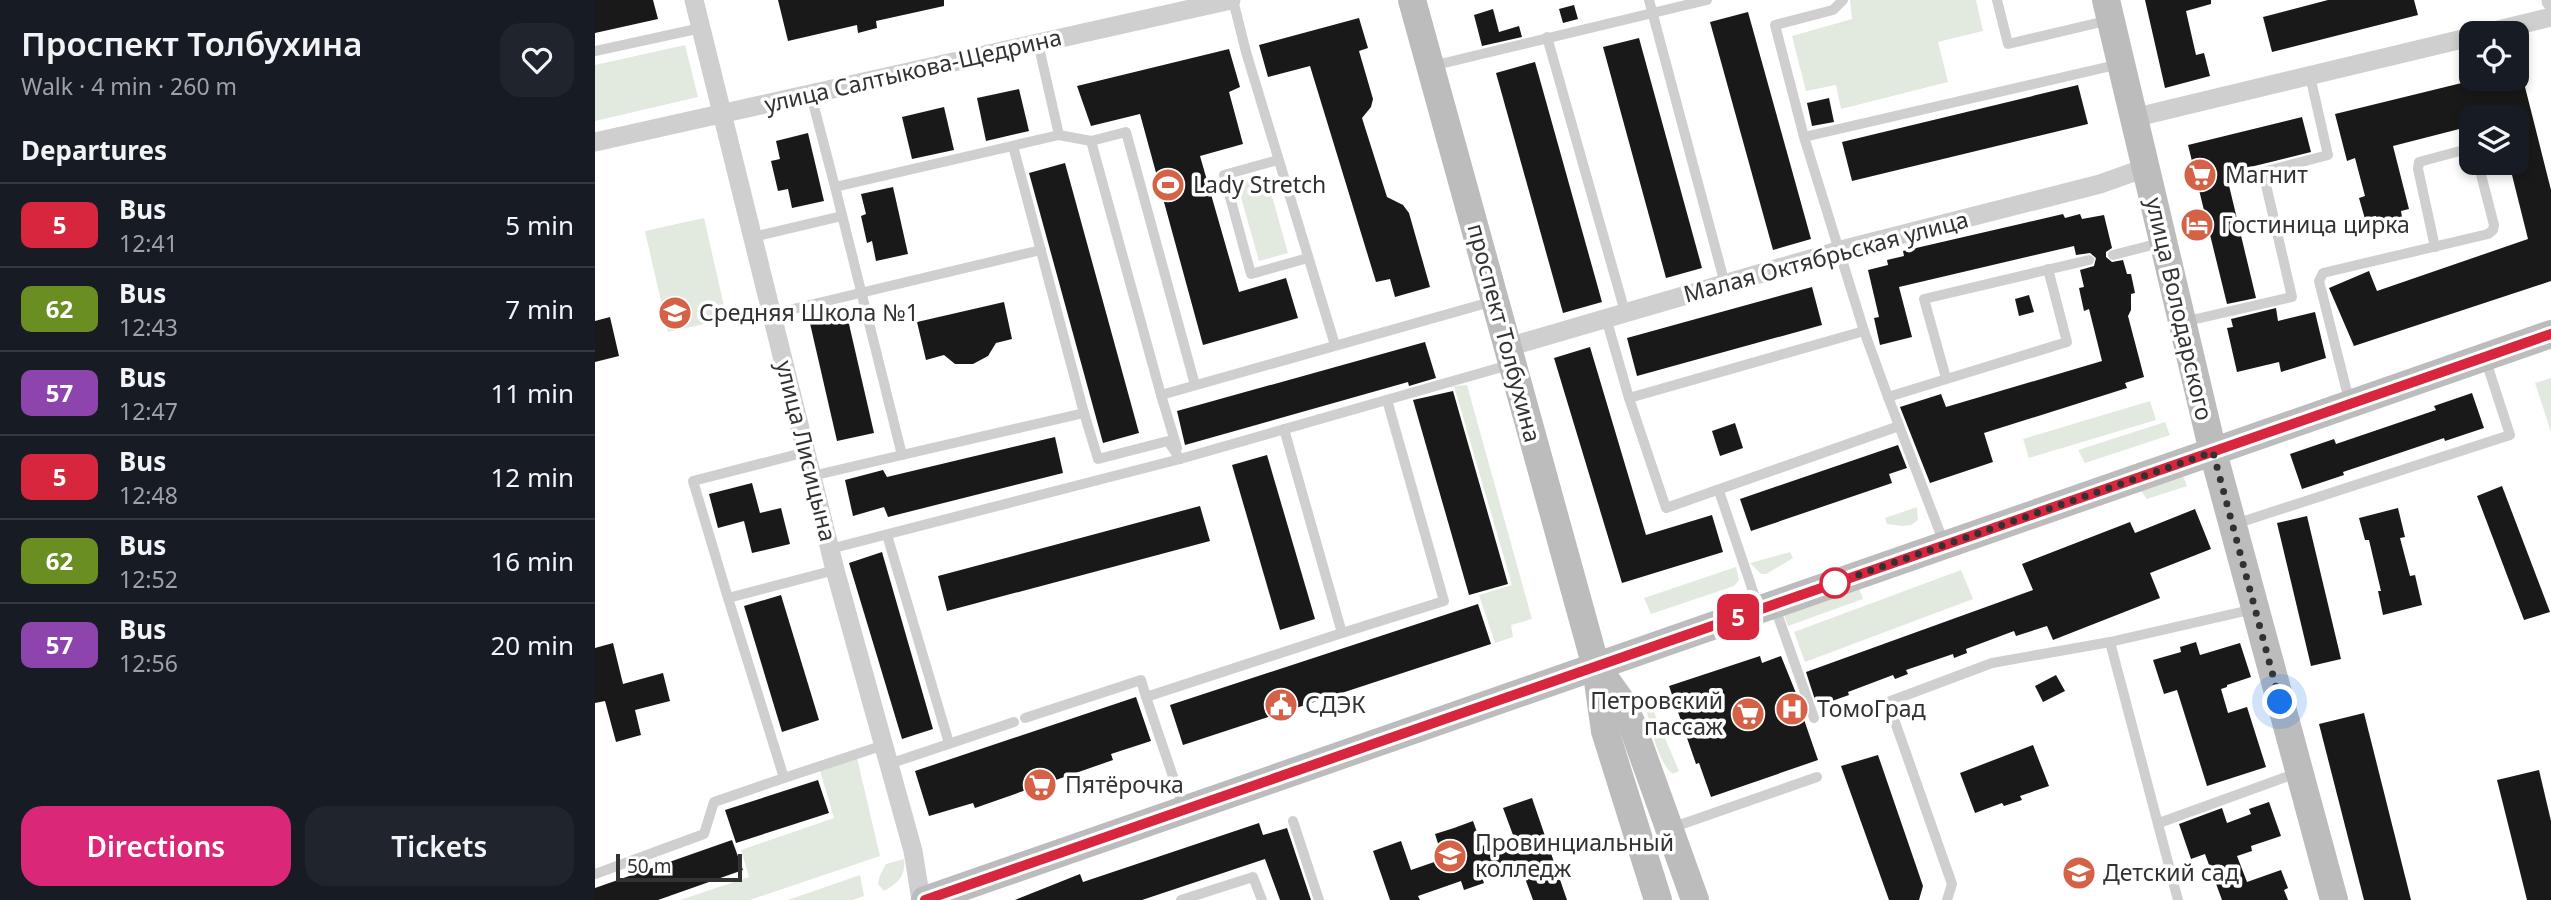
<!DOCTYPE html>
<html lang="en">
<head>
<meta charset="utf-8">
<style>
  :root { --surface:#171b24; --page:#20242c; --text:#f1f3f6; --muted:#9ea1a6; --line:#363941; --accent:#db2777 }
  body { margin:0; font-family:"Noto Sans",sans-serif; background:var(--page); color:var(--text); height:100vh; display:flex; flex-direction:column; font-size:26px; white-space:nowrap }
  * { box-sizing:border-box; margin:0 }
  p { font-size:23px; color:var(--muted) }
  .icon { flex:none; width:38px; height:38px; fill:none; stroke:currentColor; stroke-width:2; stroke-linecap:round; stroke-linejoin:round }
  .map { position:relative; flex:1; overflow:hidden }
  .drawer { display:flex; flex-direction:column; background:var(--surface); width:595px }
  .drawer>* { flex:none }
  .badge { padding:0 14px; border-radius:10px; font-size:24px; line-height:46px }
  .buttons { position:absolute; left:1864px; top:21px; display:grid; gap:14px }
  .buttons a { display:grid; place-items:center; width:70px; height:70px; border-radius:14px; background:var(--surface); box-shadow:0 4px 10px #0003; font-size:35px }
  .scale { position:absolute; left:21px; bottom:18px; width:126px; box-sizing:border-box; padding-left:7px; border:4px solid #323232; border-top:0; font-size:19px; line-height:24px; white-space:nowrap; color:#323232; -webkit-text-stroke:5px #fff; paint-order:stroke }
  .you { position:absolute; width:35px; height:35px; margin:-18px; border:5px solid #fff; border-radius:50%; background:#1a73e8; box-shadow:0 0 0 10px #1a73e833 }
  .map>.badge { position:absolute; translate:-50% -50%; box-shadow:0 0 0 4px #fff }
  h2 { padding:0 21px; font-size:26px; line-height:63px }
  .round { display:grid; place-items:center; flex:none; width:74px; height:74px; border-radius:21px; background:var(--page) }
  .head { display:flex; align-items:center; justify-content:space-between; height:119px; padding:0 21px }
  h1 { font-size:33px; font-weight:600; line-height:52px }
  .button { display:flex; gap:14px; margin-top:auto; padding:14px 21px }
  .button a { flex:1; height:80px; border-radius:21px; background:var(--accent); color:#fff; font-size:28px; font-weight:600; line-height:80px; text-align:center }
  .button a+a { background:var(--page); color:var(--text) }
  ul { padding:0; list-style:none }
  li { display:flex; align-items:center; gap:21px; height:84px; padding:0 21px; border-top:2px solid var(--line) }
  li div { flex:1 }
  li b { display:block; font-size:26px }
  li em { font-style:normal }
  li .badge { min-width:77px; font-weight:700; text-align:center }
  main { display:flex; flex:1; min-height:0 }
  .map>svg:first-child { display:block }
  .green { fill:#e2eadf }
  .building { fill:#191919 }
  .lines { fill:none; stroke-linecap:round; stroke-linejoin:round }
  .lane { stroke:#cfcfcf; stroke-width:10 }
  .street { stroke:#cfcfcf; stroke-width:19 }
  .secondary { stroke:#bcbcbc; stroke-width:28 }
  .line-casing { stroke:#fff; stroke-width:16 }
  .line { stroke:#d7263d; stroke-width:10 }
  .walk { stroke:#323232; stroke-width:7; stroke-dasharray:0 12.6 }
  .stop-dot { fill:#fff; stroke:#d7263d; stroke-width:3.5 }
  .labels { text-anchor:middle; stroke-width:7; stroke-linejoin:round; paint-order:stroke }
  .street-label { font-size:23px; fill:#323232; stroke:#fff }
  .poi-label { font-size:23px; fill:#323232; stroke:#fff; text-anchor:start }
</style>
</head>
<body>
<main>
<section class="drawer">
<div class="head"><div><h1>Проспект Толбухина</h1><p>Walk · 4 min · 260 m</p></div><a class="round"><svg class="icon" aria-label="heart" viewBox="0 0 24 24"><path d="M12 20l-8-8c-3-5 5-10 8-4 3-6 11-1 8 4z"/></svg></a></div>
<h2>Departures</h2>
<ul>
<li><span class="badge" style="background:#d7263d;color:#fff">5</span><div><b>Bus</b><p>12:41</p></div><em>5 min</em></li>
<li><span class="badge" style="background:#6b8e23;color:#fff">62</span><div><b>Bus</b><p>12:43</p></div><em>7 min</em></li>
<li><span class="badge" style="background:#8e44ad;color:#fff">57</span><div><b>Bus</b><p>12:47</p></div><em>11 min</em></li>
<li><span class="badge" style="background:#d7263d;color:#fff">5</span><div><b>Bus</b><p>12:48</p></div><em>12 min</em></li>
<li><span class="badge" style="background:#6b8e23;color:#fff">62</span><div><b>Bus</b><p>12:52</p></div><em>16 min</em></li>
<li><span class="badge" style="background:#8e44ad;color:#fff">57</span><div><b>Bus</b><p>12:56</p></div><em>20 min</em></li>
</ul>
<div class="button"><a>Directions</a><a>Tickets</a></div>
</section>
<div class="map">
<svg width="1956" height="900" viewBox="0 0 1956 900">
  <rect width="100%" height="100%" fill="#fff"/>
  <g class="green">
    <polygon points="1255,0 1381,0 1388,31 1343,42 1353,82 1246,109 1241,85 1211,91 1197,36 1257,19"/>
    <polygon points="90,45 103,97 0,121 0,65"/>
    <polygon points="671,175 693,253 664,261 642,183"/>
    <polygon points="109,218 132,319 73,332 50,231"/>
    <polygon points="1956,378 1956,432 1940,383"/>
    <polygon points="872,385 937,619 916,625 918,637 900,643 884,595 917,585 859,386"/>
    <polygon points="1555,401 1561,420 1434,458 1428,439"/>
    <polygon points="1570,422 1575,435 1490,463 1483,450"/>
    <polygon points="1588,476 1592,486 1552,499 1546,491"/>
    <polygon points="1322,507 1323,520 1316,525 1307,526 1292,524 1290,518"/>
    <polygon points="1195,552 1198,558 1171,574 1166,574 1155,563"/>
    <polygon points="1141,567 1144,580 1139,586 1056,614 1049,598"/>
    <polygon points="1366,570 1378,599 1210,662 1199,632"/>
    <polygon points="1264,588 1268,599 1193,626 1188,613"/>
    <path d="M 1053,698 L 1084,771 L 1078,774 C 1062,763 1054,719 1049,700 Z"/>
    <polygon points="262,758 285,856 155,900 85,900 154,877 146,850 239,818 225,771"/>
    <path d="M 309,859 C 311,876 303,883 289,891 L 283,884 L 285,875 L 291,864 Z"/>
    <polygon points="265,875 269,896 258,900 193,900"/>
  </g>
  <g class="building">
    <polygon points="0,0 58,0 63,19 0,33"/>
    <polygon points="183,0 349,0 349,6 281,21 282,28 263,33 262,25 193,41"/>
    <polygon points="1550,0 1616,0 1616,4 1591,11 1601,55 1609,53 1615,76 1570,88"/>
    <polygon points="1733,0 1819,0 1823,15 1677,52 1668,17"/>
    <polygon points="979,5 983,19 968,23 964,9"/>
    <polygon points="898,9 904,32 924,26 927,37 887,46 879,15"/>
    <polygon points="1153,12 1216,239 1178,250 1115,22"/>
    <polygon points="764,18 773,48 764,51 778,99 776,107 767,118 792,197 808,205 814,213 835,287 800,297 795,279 781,282 715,66 673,77 664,45"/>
    <polygon points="1044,38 1107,268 1071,278 1008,47"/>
    <polygon points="634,49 645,87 634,92 648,144 605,156 644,292 691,278 703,318 608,345 545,114 496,126 482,86"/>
    <polygon points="940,62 1007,302 968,313 901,73"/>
    <polygon points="1883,79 1928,79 1956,190 1956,281 1759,346 1734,288 1774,271 1782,291 1933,239 1914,163 1922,163 1922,117 1876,117 1876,126 1798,146 1814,209 1806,211 1807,217 1783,223 1781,216 1770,219 1764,198 1770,196 1760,158 1752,161 1740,114"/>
    <polygon points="1483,85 1493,124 1257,181 1247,142"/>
    <polygon points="424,89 434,131 391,141 382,98"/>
    <polygon points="1234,98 1239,122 1217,126 1212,103"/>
    <polygon points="349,107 359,150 317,159 307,117"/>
    <polygon points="1707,117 1716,152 1631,173 1661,298 1632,304 1593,145"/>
    <polygon points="213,133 229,201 197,208 193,189 183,191 176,161 185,159 181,141"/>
    <polygon points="470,163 544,433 508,443 434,173"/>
    <polygon points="298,187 313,254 281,261 277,241 272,243 266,216 271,214 266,194"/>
    <polygon points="1468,214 1470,218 1485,214 1487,219 1509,215 1517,248 1511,252 1511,257 1517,262 1528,260 1532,274 1536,274 1540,293 1536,294 1536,310 1533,316 1549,377 1530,383 1532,388 1389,433 1398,462 1335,483 1305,407 1346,394 1351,407 1507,361 1494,309 1489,311 1484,288 1489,287 1485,270 1499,266 1501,258 1495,253 1481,255 1479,246 1304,287 1317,337 1285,345 1279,318 1284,317 1273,270 1293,265 1292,260 1309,256 1308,251"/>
    <polygon points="1217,287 1227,325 1042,376 1032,338"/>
    <polygon points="1434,295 1439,312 1424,316 1420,299"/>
    <polygon points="409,302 417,339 401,343 393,356 378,364 360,364 349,355 331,360 322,322"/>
    <polygon points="1681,308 1683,321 1720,312 1731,358 1686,372 1684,362 1642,372 1632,328 1638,327 1636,319"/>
    <polygon points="251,311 279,433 242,441 214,319"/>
    <polygon points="15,317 24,356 0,362 0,321"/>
    <polygon points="830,342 841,378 814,386 813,382 590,445 582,411"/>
    <polygon points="995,347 1051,535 1117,515 1128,552 1027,583 959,358"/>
    <polygon points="858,391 913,584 874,595 818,400"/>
    <polygon points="1877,393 1889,428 1850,441 1849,438 1748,472 1749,475 1707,489 1695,454 1739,439 1741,444 1841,410 1839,406"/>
    <polygon points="1140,423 1148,448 1125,456 1117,431"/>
    <polygon points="460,437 468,473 293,517 289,507 258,516 250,480 288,470 292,477"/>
    <polygon points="1303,445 1312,468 1294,474 1297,483 1156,531 1145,499"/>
    <polygon points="672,455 720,619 685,630 637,465"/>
    <polygon points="157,483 165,513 186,508 195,544 157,553 149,521 123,528 114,494"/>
    <polygon points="1907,486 1955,612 1929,620 1882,496"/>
    <polygon points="605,506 615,541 352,611 343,576"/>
    <polygon points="1803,508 1810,537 1805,538 1815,576 1820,575 1827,605 1788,615 1783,591 1786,591 1774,540 1770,540 1764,518"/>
    <polygon points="1600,509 1616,549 1555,573 1565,598 1458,640 1452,626 1421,636 1419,631 1371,649 1372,653 1359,658 1358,654 1311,670 1313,674 1300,679 1298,675 1253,692 1254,695 1237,701 1236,698 1221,703 1211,672 1438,590 1427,564 1535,522 1540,533"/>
    <polygon points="1712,516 1746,659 1716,666 1682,523"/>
    <polygon points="287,552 338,729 307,739 254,563"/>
    <polygon points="186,595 224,720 187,732 149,606"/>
    <polygon points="883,604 896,644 588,745 575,705"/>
    <polygon points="1601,642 1605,655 1645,643 1656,677 1632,685 1632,687 1626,689 1633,713 1652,707 1671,767 1612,786 1582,690 1569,694 1558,660 1586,652 1585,647"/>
    <polygon points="18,643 28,684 68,673 75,701 40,710 46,735 21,742 10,701 0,703 0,648"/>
    <polygon points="1165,656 1167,663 1186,656 1207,708 1205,708 1223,760 1116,797 1104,763 1101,764 1074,686"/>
    <polygon points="1461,675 1470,691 1448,702 1440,686"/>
    <polygon points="541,697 556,741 516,754 518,760 455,782 457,788 439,794 437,788 380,808 378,803 334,816 320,771"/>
    <polygon points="1769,713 1816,900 1769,900 1724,724"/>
    <polygon points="1438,745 1454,786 1425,796 1427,800 1409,806 1407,803 1380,813 1365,773"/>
    <polygon points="1283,755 1328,886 1324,900 1294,900 1246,766"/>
    <polygon points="1944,770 1956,821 1956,900 1932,900 1902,780"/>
    <polygon points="223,780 234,813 141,843 130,810"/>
    <polygon points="937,798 972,900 938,900 924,862 886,875 889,883 869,890 866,881 823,896 825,900 795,900 778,851 806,841 816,870 848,859 840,834 859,828 878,821 887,846 918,835 908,808"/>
    <polygon points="1674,802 1686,836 1656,846 1657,851 1642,856 1652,882 1686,870 1693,888 1689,890 1693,900 1627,900 1610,854 1596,859 1584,824 1627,808 1632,823 1656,814 1654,809"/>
    <polygon points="664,823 668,835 692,828 716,900 685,900 670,859 547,900 420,900 485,874 488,882"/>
    <polygon points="137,840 148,870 63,900 0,900 0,888"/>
  </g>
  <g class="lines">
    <g class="lane">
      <polyline points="638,0 651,52 740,345"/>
      <polyline points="1054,0 1130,284"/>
      <polyline points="1402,0 1413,44 1515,20"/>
      <polyline points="952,37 1030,312"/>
      <polyline points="443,43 464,135 496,141 566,395"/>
      <polyline points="0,51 106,28"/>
      <polyline points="837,66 1112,0"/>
      <polyline points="216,95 240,187 464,135"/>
      <polyline points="1209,137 1180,25 1238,10 1248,0"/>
      <polyline points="496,141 531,132 600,385"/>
      <polyline points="418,146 489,413"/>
      <polyline points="683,160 629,175 656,274 713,258"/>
      <polyline points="240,187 307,455 489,413 503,459 573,441 585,459"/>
      <polyline points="158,237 247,216"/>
      <polyline points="1840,247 1823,169 1824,162 1876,148"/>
      <polyline points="1518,255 1565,243"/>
      <polyline points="177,314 446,250"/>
      <polyline points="1011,318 1034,398 1269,331 1209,137 1525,64"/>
      <polyline points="1588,322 1697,297 1668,172 1733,155 1715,76"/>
      <polyline points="1269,331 1293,397"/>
      <polyline points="1351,378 1329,299 1494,260"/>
      <polyline points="1034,398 1071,508 1304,426"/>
      <polyline points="1754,400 1724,281 1728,273 1893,234 1898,230 1899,225 1883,163"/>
      <polyline points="582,448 566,395 899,301"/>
      <polyline points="217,476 307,455"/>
      <polyline points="1124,491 1163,606"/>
      <polyline points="1640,524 1915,435 1891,361"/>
      <polyline points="292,535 354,743"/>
      <polyline points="1349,543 1293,397 1472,342 1453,269"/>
      <polyline points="235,549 585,459 914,365"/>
      <polyline points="133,598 98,481 211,452"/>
      <polyline points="1179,605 1219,718"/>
      <polyline points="747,633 849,601 792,400"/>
      <polyline points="1515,642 1583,900"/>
      <polyline points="430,718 546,680 551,697"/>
      <polyline points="294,764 419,722"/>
      <polyline points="189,778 289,745"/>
      <polyline points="588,806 551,697 747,633 689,429"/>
      <polyline points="698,821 724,900"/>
      <polyline points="1564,823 1702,773"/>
      <polyline points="1076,828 1222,777"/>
      <polyline points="0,874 109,834 119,802 189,778 133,598 240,570"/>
      <polyline points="586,900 658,877 667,900"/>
      <polyline points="1352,900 1357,884 1293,702 1397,663 1515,642 1659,609"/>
    </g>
    <g class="street">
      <polyline points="99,0 240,570 318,851 326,900"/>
      <polyline points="1956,0 1956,1"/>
      <polyline points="1891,33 1956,17"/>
      <polyline points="1538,118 1876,37"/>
      <polyline points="0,142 636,0"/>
      <polyline points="913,347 1246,250 1505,184 1550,168"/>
    </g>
    <g class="secondary">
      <polyline points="817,0 1001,667 1010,731 1063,900"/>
      <polyline points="1511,0 1618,452 1739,900"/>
      <polyline points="1003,669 1026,701 1036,722 1100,900"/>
      <polyline points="330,900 1956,334"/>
    </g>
  </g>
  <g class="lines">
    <defs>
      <polyline id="line" points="330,900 1956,334"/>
    </defs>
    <use href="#line" class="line-casing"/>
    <use href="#line" class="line"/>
    <polyline class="walk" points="1240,583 1618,452 1685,702"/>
  </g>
  <defs>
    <symbol id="supermarket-disc" viewBox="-11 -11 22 22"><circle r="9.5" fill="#d56247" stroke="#fff"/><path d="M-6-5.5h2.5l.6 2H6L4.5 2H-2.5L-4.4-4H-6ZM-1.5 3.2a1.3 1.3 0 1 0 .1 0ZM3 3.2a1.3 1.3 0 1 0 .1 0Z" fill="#fff"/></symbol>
    <symbol id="stadium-disc" viewBox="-11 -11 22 22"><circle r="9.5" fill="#d56247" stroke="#fff"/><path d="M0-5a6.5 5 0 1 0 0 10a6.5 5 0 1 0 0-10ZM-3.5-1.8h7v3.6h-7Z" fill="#fff"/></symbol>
    <symbol id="hotel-disc" viewBox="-11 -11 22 22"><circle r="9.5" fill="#d56247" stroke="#fff"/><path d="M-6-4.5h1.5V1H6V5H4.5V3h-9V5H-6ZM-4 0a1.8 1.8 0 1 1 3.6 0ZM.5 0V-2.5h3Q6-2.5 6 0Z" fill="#fff"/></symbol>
    <symbol id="school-disc" viewBox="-11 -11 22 22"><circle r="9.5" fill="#d56247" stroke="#fff"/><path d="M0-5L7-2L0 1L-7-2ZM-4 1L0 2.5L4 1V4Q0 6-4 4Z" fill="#fff"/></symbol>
    <symbol id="civic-disc" viewBox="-11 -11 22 22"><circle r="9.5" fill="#d56247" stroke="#fff"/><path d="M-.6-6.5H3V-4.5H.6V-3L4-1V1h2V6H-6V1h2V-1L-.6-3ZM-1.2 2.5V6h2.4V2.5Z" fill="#fff"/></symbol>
    <symbol id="hospital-disc" viewBox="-11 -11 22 22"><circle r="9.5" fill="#d56247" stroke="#fff"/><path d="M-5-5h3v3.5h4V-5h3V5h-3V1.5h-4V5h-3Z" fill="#fff"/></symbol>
    <symbol id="university-disc" viewBox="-11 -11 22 22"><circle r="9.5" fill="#d56247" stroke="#fff"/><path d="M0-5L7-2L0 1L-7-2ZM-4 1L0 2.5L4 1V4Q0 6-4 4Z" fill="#fff"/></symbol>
  </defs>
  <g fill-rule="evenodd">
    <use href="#supermarket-disc" x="1586" y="156" width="38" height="38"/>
    <use href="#stadium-disc" x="554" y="166" width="38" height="38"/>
    <use href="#hotel-disc" x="1583" y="206" width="38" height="38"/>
    <use href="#school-disc" x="61" y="294" width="38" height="38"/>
    <use href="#civic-disc" x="667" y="686" width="38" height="38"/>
    <use href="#hospital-disc" x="1178" y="690" width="38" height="38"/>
    <use href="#supermarket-disc" x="1134" y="695" width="38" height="38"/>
    <use href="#supermarket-disc" x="426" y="766" width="38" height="38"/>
    <use href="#university-disc" x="836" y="837" width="38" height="38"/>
    <use href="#school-disc" x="1465" y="854" width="38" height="38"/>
  </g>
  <circle class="stop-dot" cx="1240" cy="583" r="14"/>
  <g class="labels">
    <g class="street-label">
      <text transform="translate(318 71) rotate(-13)" y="8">улица Салтыкова-Щедрина</text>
      <text transform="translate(1231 257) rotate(-15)" y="8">Малая Октябрьская улица</text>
      <text transform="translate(1584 309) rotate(77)" y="8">улица Володарского</text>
      <text transform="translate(909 333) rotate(75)" y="8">проспект Толбухина</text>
      <text transform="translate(211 451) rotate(76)" y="8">улица Лисицына</text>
    </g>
    <g class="poi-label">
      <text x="1630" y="183">Магнит</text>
      <text x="598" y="193">Lady Stretch</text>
      <text x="1626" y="233">Гостиница цирка</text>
      <text x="104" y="321">Средняя Школа №1</text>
      <text x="1128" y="709" text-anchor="end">Петровский<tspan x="1128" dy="26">пассаж</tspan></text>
      <text x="710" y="713">СДЭК</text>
      <text x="1222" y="717">ТомоГрад</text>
      <text x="470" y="793">Пятёрочка</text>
      <text x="880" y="851">Провинциальный<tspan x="880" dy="26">колледж</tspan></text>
      <text x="1508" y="881">Детский сад</text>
    </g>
  </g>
</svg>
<div class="buttons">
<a><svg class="icon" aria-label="locate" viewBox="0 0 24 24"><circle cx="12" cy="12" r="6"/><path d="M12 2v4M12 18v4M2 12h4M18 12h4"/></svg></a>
<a><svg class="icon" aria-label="layers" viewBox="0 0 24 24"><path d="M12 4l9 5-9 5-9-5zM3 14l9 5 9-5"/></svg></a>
</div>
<div class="scale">50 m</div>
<div class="you" style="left:1685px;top:702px"></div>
<b class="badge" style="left:1143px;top:617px;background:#d7263d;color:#fff">5</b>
</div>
</main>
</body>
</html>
